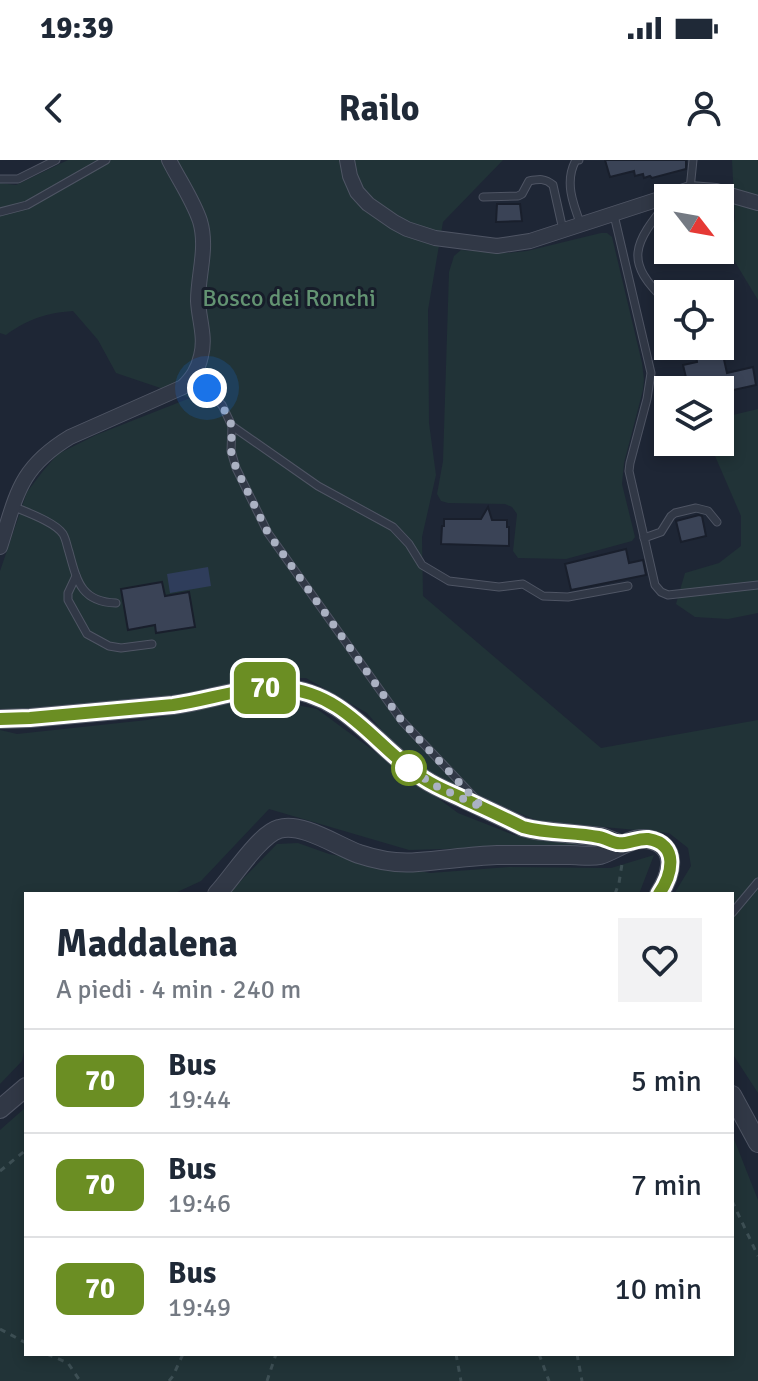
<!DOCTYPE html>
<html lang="it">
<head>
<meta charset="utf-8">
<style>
  :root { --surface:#fff; --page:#f2f2f3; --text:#1f2937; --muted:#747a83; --line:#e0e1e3 }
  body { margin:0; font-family:Signika,sans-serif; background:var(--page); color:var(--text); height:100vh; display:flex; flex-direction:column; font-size:30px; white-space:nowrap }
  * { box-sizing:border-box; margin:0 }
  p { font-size:26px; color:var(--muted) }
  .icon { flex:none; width:44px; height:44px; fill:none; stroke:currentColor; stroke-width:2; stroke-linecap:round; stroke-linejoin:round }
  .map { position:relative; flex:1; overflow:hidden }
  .sheet { position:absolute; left:24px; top:732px; width:710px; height:464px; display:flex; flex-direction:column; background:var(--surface); border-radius:0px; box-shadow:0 4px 12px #0003 }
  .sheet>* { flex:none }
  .badge { padding:0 16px; border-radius:12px; font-size:28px; line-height:52px }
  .needle { width:52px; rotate:121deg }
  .controls { position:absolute; left:654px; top:24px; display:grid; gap:16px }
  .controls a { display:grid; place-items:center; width:80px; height:80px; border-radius:0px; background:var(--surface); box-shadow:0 4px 12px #0003; font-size:40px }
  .you { position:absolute; width:40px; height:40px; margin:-20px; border:6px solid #fff; border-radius:50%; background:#1a73e8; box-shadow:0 0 0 12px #1a73e833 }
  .map>.badge { position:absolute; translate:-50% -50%; box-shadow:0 0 0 4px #fff }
  .round { display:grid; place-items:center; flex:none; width:84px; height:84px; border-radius:0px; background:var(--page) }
  .headline { display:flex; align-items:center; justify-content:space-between; height:136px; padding:0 32px }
  h1 { font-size:38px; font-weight:700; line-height:60px }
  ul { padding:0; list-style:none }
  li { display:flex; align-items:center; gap:24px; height:104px; padding:0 32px; border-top:2px solid var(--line) }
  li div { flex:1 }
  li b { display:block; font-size:30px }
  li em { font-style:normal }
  li .badge { min-width:88px; font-weight:700; text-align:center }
  .status { display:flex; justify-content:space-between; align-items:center; height:56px; padding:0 40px; background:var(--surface); direction:ltr }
  .status svg { height:22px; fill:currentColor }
  header { display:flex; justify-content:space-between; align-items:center; height:104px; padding:0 32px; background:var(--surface); font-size:36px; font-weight:700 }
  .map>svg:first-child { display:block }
  .green { fill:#213337 }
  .water { fill:#2f3d5b }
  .building { fill:#3a4356; stroke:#191f2c; stroke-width:2 }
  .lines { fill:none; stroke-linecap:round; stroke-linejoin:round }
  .service-casing { stroke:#4f5564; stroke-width:9 }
  .minor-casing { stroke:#4f5564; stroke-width:16 }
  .tertiary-casing { stroke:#4f5564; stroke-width:20 }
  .path { stroke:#3d4f54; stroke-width:3; stroke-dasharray:6 6; stroke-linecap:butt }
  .service { stroke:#313846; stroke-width:7 }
  .minor { stroke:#313846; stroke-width:14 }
  .tertiary { stroke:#313846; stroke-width:18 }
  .line-casing { stroke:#fff; stroke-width:18 }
  .line { stroke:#6b8e23; stroke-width:12 }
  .walk { stroke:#abb2c3; stroke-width:8; stroke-dasharray:0 14.4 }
  .stop-dot { fill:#fff; stroke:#6b8e23; stroke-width:4 }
  .labels { text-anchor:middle; stroke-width:6; stroke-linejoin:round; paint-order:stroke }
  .park-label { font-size:24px; fill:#639372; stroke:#171d2a }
</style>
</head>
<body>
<div class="status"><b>19:39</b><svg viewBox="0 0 49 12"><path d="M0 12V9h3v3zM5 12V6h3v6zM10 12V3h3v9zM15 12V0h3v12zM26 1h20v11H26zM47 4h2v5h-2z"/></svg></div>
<header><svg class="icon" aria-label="back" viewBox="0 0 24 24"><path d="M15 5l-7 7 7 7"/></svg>Railo<svg class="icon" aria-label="person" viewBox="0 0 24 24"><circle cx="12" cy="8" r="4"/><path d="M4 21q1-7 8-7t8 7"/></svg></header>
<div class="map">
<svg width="758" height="1221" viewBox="0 0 758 1221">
  <rect width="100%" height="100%" fill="#1e2635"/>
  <g class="green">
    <path d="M 68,0 L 503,0 L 443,62 L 428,150 L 429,263 L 436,315 L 422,377 L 423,436 L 601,588 L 758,560 L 758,933 L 732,893 L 732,734 L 674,734 L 691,706 L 688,688 L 669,673 L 538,661 L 437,619 L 396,587 L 367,553 L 306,518 L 241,518 L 228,526 L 164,539 L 37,549 L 0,550 L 0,411 L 27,332 L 43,311 L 58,294 L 96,275 L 190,238 L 116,213 L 98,180 L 73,151 C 46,153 28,159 6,175 L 0,173 L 0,23 L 16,25 Z"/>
    <polygon points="732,0 758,0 758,140 729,92 735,57"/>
    <polygon points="601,73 607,73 612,77 642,203 644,220 643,230 624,303 622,324 635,377 632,381 566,399 518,398 513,391 517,354 512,347 505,344 448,343 441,341 437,334 443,301 449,112 454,96 461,90 507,93 527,91"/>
    <polygon points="758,249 758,453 728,459 695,457 676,444 685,413 719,403 741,386 741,356 709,282 720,282 720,258"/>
    <polygon points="250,539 276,541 317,549 458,653 514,675 583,685 409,690 269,649 201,721 173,734 26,734 26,882 22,901 0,924 0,570 17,574 147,560"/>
    <polygon points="298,683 329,694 430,713 509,707 611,708 654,695 639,734 228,734 277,684"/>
    <polygon points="26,947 26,1194 732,1194 732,974 758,1040 758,1221 0,1221 0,970"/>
  </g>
  <polygon class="water" points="208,407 211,426 170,433 167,414"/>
  <g class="building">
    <polygon points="605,0 686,0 686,9 652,18 650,16 644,18 643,14 635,16 634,11 610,17"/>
    <polygon points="497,44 520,44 522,61 496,62"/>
    <polygon points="707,186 721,186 727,213 753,207 756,225 720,233 720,230 689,230 683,205 697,202 695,188"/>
    <polygon points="488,347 492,360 507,360 507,367 509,367 509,386 441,384 442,366 444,366 444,359 481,359"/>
    <polygon points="699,355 702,356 706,376 681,382 676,361"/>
    <polygon points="626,389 629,403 643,400 646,415 571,430 565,404"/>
    <polygon points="162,422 165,436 189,432 195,467 156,473 155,465 128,470 121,429"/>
  </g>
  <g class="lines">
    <defs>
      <g id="service">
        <path d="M 579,0 L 576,0 C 564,21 573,44 581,65"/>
        <polyline points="0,19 18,19 56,0"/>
        <polyline points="690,29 693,0"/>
        <path d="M 483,37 L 518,36 L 522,34 L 529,21 C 539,19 545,18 553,25 L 563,70"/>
        <path d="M 668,41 C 634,84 622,101 668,143"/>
        <polyline points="0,52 27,45 106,0"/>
        <polyline points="614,55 651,213 647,239 630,303 629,311 655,425 661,432 668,435 758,425"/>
        <polyline points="194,217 222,245 232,266 318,326 393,367 409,384 422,405 449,421 499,427 523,424 543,436 568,437 628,426"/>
        <polyline points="232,266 231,291 236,308 268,373 402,561 474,637"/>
        <path d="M 12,346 C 26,352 55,362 63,374 C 66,379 67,386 69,392 C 77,421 81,442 116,443"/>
        <polyline points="644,378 661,372 671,356 675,353 696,348 708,351 717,362"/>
        <polyline points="76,416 68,433 68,440 87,474 109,486 121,488 152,484"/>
        <polyline points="732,753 758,722"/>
      </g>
      <g id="minor">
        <polyline points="347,0 350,16 357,32 368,44 394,62 407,69 435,78 497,86 530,81 690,29 716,31 758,43"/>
        <path d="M 0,387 C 17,334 19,308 70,277 L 183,227 C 192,218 198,210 201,196 C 206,177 199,160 198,141 C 198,114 208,88 200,61 C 193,40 179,20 169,0"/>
      </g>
      <g id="tertiary">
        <path d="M 0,559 L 30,558 L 173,545 C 210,540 245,526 282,528 C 346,533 376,587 424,619 C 436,627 449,632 462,638 C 483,648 503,657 523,667 L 535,670 L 602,677 L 620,684"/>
        <path d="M 217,734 C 232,718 260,674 279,669 C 302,662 337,686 359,694 C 377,700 399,704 418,702 C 445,700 471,696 497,695 C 521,695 546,695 570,695 C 579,695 591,697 600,695 C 619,689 636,672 657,682 C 679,692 669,719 659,734"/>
        <polyline points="732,935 758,983"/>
        <polyline points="0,949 26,927"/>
      </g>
    </defs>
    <use href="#service" class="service-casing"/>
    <use href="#minor" class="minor-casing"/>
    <use href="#tertiary" class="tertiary-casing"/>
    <g class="path">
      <polyline points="615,734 619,723 622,704"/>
      <polyline points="0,1011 26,990"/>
      <polyline points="732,1041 758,1096"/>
      <polyline points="0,1169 26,1183"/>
      <polyline points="47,1194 68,1203 80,1221"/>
      <polyline points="456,1194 461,1221"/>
      <polyline points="539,1194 549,1221"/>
      <polyline points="577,1194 582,1221"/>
      <polyline points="169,1221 173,1216 183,1194"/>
      <polyline points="267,1221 276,1194"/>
    </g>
    <use href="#service" class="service"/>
    <use href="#minor" class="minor"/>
    <use href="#tertiary" class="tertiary"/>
  </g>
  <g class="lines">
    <defs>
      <path id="line" d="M 0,559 L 30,558 L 173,545 C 210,540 245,526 282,528 C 347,533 375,587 424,619 C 436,627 449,632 462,638 C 483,648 503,657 523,667 C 548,674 574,672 599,677 C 605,678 611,682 617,683 C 627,685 637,678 648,679 C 680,684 672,715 659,734"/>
    </defs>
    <use href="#line" class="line-casing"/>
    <use href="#line" class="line"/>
    <polyline class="walk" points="207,228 222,245 232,266 231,291 236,308 268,373 402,561 483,648 436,626 409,608"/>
  </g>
  <circle class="stop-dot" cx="409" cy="608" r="16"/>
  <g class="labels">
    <g class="park-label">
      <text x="289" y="146">Bosco dei Ronchi</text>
    </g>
  </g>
</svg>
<div class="controls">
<a><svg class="needle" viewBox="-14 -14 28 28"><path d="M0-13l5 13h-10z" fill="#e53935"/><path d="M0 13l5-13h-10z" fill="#747a83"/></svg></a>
<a><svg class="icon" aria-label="locate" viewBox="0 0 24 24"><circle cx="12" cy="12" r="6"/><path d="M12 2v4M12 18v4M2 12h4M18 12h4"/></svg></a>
<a><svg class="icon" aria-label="layers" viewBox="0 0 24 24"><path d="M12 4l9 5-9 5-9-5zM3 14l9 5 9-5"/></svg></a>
</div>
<div class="you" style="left:207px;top:228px"></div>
<b class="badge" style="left:265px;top:528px;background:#6b8e23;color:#fff">70</b>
<section class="sheet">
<div class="headline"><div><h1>Maddalena</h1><p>A piedi · 4 min · 240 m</p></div><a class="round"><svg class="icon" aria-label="heart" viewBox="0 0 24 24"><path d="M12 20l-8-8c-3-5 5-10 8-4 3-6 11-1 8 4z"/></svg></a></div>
<ul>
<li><span class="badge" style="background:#6b8e23;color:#fff">70</span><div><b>Bus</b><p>19:44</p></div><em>5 min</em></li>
<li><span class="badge" style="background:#6b8e23;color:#fff">70</span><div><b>Bus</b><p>19:46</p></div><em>7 min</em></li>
<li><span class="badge" style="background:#6b8e23;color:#fff">70</span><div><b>Bus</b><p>19:49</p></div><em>10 min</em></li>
</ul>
</section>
</div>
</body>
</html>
